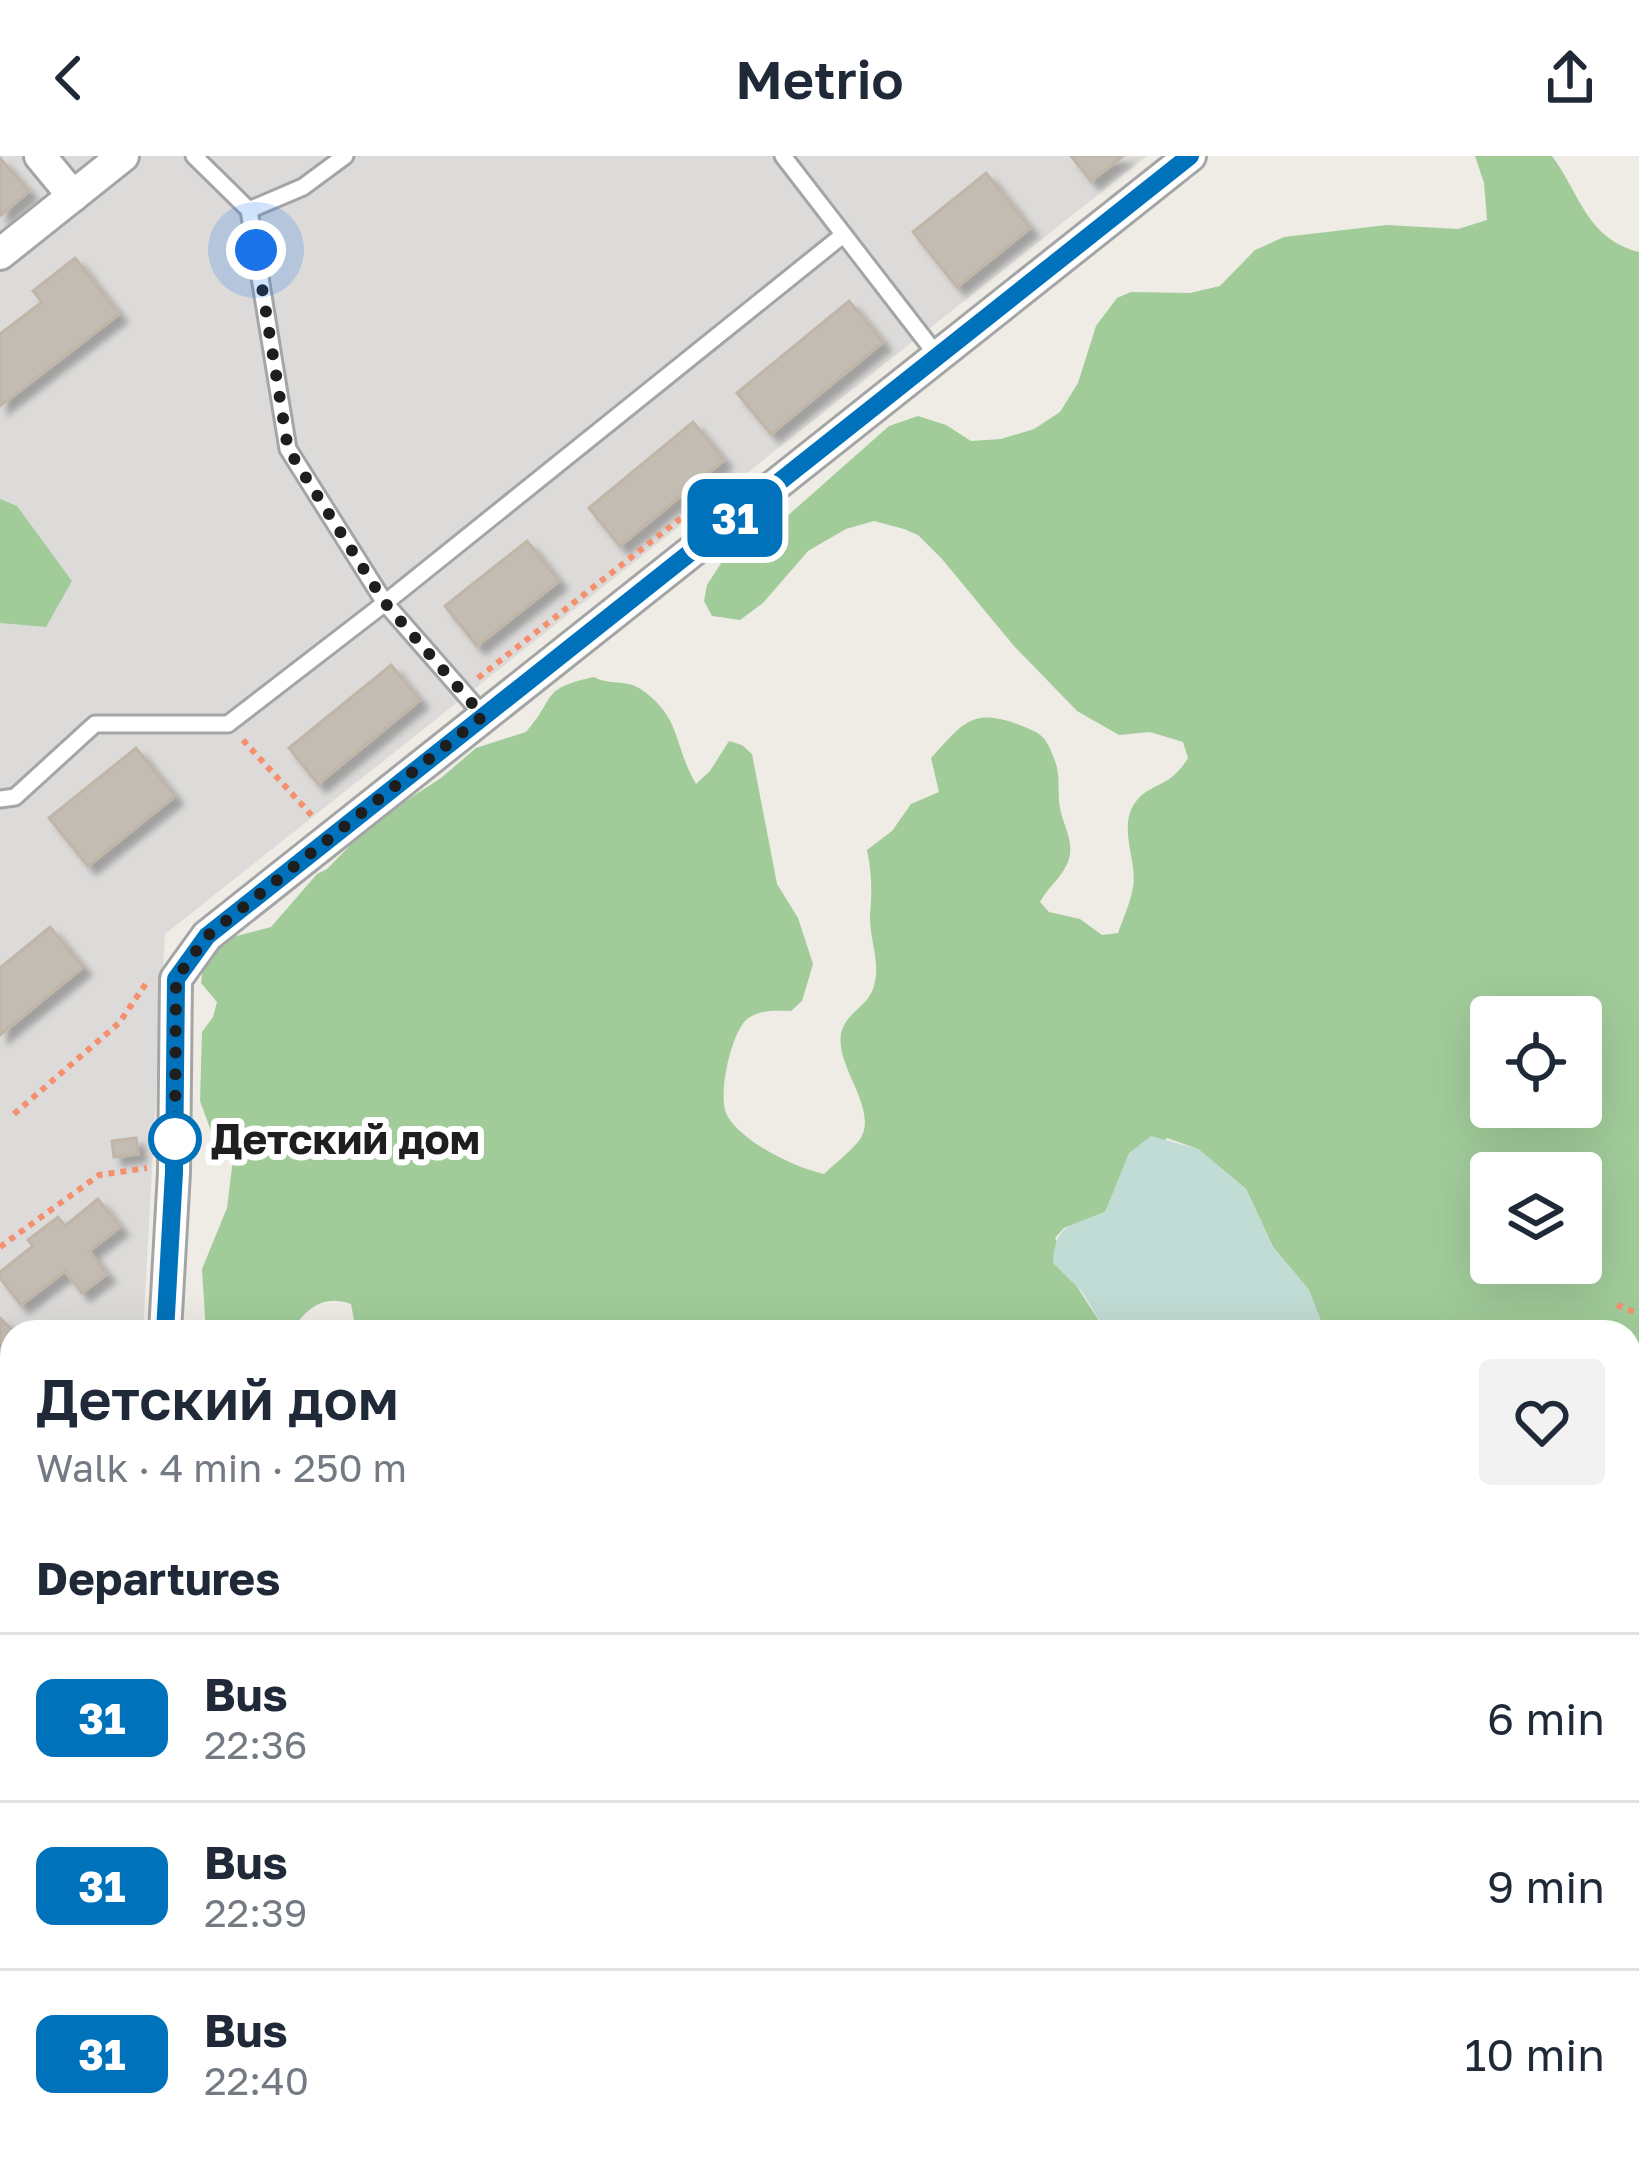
<!DOCTYPE html>
<html lang="en">
<head>
<meta charset="utf-8">
<style>
  :root { --surface:#fff; --page:#f2f2f3; --text:#1f2937; --muted:#747a83; --line:#e0e1e3 }
  body { margin:0; font-family:"Golos Text",sans-serif; background:var(--page); color:var(--text); height:100vh; display:flex; flex-direction:column; font-size:45px; white-space:nowrap }
  * { box-sizing:border-box; margin:0 }
  p { font-size:39px; color:var(--muted) }
  .icon { flex:none; width:66px; height:66px; fill:none; stroke:currentColor; stroke-width:2; stroke-linecap:round; stroke-linejoin:round }
  .map { position:relative; flex:1; overflow:hidden }
  .details { position:absolute; left:0px; top:1164px; width:1641px; height:840px; display:flex; flex-direction:column; background:var(--surface); border-radius:36px 36px 0 0; box-shadow:0 12px 48px #0002 }
  .details>* { flex:none }
  .badge { padding:0 24px; border-radius:18px; font-size:42px; line-height:78px }
  .fabs { position:absolute; left:1470px; top:840px; display:grid; gap:24px }
  .fabs a { display:grid; place-items:center; width:132px; height:132px; border-radius:12px; background:var(--surface); box-shadow:0 12px 48px #0002; font-size:60px }
  .you { position:absolute; width:60px; height:60px; margin:-30px; border:9px solid #fff; border-radius:50%; background:#1a73e8; box-shadow:0 0 0 18px #1a73e833 }
  .map>.badge { position:absolute; translate:-50% -50%; box-shadow:0 0 0 6px #fff }
  h2 { padding:0 36px; font-size:45px; line-height:108px }
  .round { display:grid; place-items:center; flex:none; width:126px; height:126px; border-radius:12px; background:var(--page) }
  .overview { display:flex; align-items:center; justify-content:space-between; height:204px; padding:0 36px }
  h1 { font-size:57px; font-weight:600; line-height:90px }
  ul { padding:0; list-style:none }
  li { display:flex; align-items:center; gap:36px; height:168px; padding:0 36px; border-top:3px solid var(--line) }
  li div { flex:1 }
  li b { display:block; font-size:45px }
  li em { font-style:normal }
  li .badge { min-width:132px; font-weight:700; text-align:center }
  header { display:flex; justify-content:space-between; align-items:center; height:156px; padding:0 36px; background:var(--surface); font-size:54px; font-weight:600 }
  .map>svg:first-child { display:block }
  .residential { fill:#dcdbda }
  .industrial { fill:#e7d6e1 }
  .forest { fill:#a1cc9a; fill-rule:evenodd }
  .wetland { fill:#c1dcd4 }
  .lines { fill:none; stroke-linecap:round; stroke-linejoin:round }
  .stream { stroke:#a5c7db; stroke-width:9 }
  .building { fill:#c3bcb3; stroke:#c0b5a7; stroke-width:3; filter:url(#shadow) }
  .service-casing { stroke:#a5a5a5; stroke-width:21 }
  .minor-casing { stroke:#a5a5a5; stroke-width:36 }
  .path { stroke:#f5906e; stroke-width:6; stroke-dasharray:6 6; stroke-linecap:butt }
  .service { stroke:#fff; stroke-width:15 }
  .minor { stroke:#fff; stroke-width:30 }
  .line-casing { stroke:#fff; stroke-width:27 }
  .line { stroke:#0072bc; stroke-width:18 }
  .walk { stroke:#1e1e1e; stroke-width:12; stroke-dasharray:0 21.6 }
  .stop-dot { fill:#fff; stroke:#0072bc; stroke-width:6 }
  .labels { text-anchor:middle; stroke-width:12; stroke-linejoin:round; paint-order:stroke }
  .stop-label { font-size:42px; font-weight:bold; fill:#1e1e1e; stroke:#fff; text-anchor:start }
</style>
</head>
<body>
<header><svg class="icon" aria-label="back" viewBox="0 0 24 24"><path d="M15 5l-7 7 7 7"/></svg>Metrio<svg class="icon" aria-label="share" viewBox="0 0 24 24"><path d="M12 15V3M7 8l5-5 5 5M5 13v7h14v-7"/></svg></header>
<div class="map">
<svg width="1639" height="2004" viewBox="0 0 1639 2004">
  <defs>
    <filter id="shadow"><feDropShadow dx="8" dy="8" stdDeviation="3" flood-color="#0004"/></filter>
  </defs>
  <rect width="100%" height="100%" fill="#eeece4"/>
  <polygon class="residential" points="0,0 1147,0 165,778 143,1176 12,1176 12,1992 36,2004 0,2004"/>
  <polygon class="industrial" points="37,1992 915,1992 911,2004 36,2004"/>
  <g class="forest">
    <path d="M 1475,0 L 1552,0 C 1580,38 1587,83 1639,96 L 1639,1233 L 1629,1239 L 1629,1176 L 1325,1176 L 1309,1134 L 1273,1091 L 1246,1033 L 1198,993 L 1167,982 L 1118,1033 L 1105,1056 L 1064,1072 L 1055,1082 L 1074,1126 L 1106,1176 L 343,1176 L 354,1164 L 351,1148 C 322,1138 307,1153 290,1176 L 206,1176 L 202,1113 L 227,1052 L 233,1003 L 211,975 L 200,945 L 202,876 L 213,861 L 217,846 L 201,827 L 204,804 L 221,784 L 271,771 L 317,718 L 327,713 L 373,666 L 441,622 L 476,592 L 526,576 C 557,541 539,533 594,521 C 608,529 626,524 639,532 C 682,560 673,589 696,628 L 710,615 L 729,585 L 742,589 L 752,598 L 777,728 L 798,762 L 813,808 L 802,845 L 791,855 C 775,855 759,853 746,864 C 731,878 716,943 728,961 C 744,987 795,1012 824,1018 C 834,1008 849,997 858,986 C 882,956 835,912 841,878 C 845,857 866,852 873,833 C 882,808 869,784 870,759 C 872,736 872,718 867,694 L 892,675 L 911,648 L 939,636 L 931,602 C 962,569 970,551 1017,568 C 1042,578 1045,578 1055,605 C 1061,620 1057,636 1060,652 C 1063,668 1072,681 1070,698 C 1067,718 1049,729 1040,746 L 1049,756 L 1080,763 L 1102,779 L 1118,777 C 1123,763 1131,745 1133,731 C 1138,704 1116,670 1137,644 C 1151,627 1170,632 1188,602 L 1183,586 L 1150,576 L 1119,579 L 1077,555 L 1014,490 L 942,403 L 918,379 L 904,373 L 874,365 L 846,373 L 808,395 L 763,447 L 740,464 L 712,460 L 704,445 L 707,429 L 725,401 L 767,378 L 889,270 L 918,260 L 946,269 L 971,285 L 1001,283 L 1034,273 L 1060,256 L 1078,227 L 1096,170 L 1117,142 L 1131,136 L 1190,137 L 1220,130 L 1255,94 L 1284,81 L 1387,69 L 1458,73 L 1487,64 L 1484,27 ZM 1491,861 L 1581,861 L 1581,951 L 1491,951 ZM 1491,1017 L 1581,1017 L 1581,1107 L 1491,1107 Z"/>
    <polygon points="0,343 17,350 72,425 46,471 0,467"/>
  </g>
  <g class="wetland">
    <path d="M 1151,980 L 1198,993 L 1246,1033 L 1273,1091 L 1309,1134 L 1325,1176 L 1106,1176 L 1083,1137 L 1053,1107 C 1056,1065 1071,1071 1105,1056 L 1129,997 Z"/>
    <polygon points="1639,1233 1639,2004 911,2004 916,1992 1629,1992 1629,1239"/>
  </g>
  <g class="lines">
    <g class="stream">
      <polyline points="1629,1243 1639,1237"/>
      <polyline points="944,2004 945,1992"/>
    </g>
  </g>
  <g class="building">
    <polygon points="1071,0 1123,0 1091,25"/>
    <polygon points="0,2 29,35 0,60"/>
    <polygon points="986,17 1030,72 957,131 913,76"/>
    <polygon points="75,102 119,158 0,250 0,178 42,146 33,135"/>
    <polygon points="849,145 883,186 771,278 737,237"/>
    <polygon points="693,266 724,304 620,390 589,352"/>
    <polygon points="527,385 559,425 477,490 445,450"/>
    <polygon points="391,509 420,544 318,628 289,592"/>
    <polygon points="136,592 175,640 88,710 49,662"/>
    <polygon points="50,771 83,811 0,879 0,812"/>
    <polygon points="136,982 138,998 114,1001 112,985"/>
    <polygon points="98,1043 120,1071 89,1095 107,1118 82,1137 65,1115 21,1149 0,1122 0,1116 33,1090 28,1084 58,1061 65,1070"/>
    <polygon points="0,1162 14,1176 12,1343 0,1343"/>
  </g>
  <g class="lines">
    <defs>
      <g id="service">
        <polyline points="194,0 249,54 303,31 345,0"/>
        <polyline points="783,0 939,202"/>
        <polyline points="249,54 288,293 385,447 483,559"/>
        <polyline points="0,643 15,641 95,568 228,568 385,447 843,79"/>
        <polyline points="0,1396 12,1397"/>
        <polyline points="1629,1590 1639,1580"/>
        <polyline points="348,1992 369,2004"/>
        <polyline points="638,2004 642,1992"/>
        <polyline points="797,2004 797,1992"/>
        <polyline points="1208,2004 1221,1992"/>
      </g>
      <g id="minor">
        <polyline points="40,0 73,40"/>
        <polyline points="0,98 123,0"/>
        <polyline points="165,1176 174,1016 176,823 207,780 1190,0"/>
        <polyline points="24,2004 26,1992"/>
      </g>
    </defs>
    <use href="#service" class="service-casing"/>
    <use href="#minor" class="minor-casing"/>
    <g class="path">
      <polyline points="478,522 723,329"/>
      <polyline points="243,584 315,663"/>
      <polyline points="14,958 119,867 147,826"/>
      <polyline points="0,1091 99,1019 147,1012"/>
      <polyline points="1617,1149 1639,1158"/>
    </g>
    <use href="#service" class="service"/>
    <use href="#minor" class="minor"/>
  </g>
  <g class="lines">
    <defs>
      <polyline id="line" points="165,1176 174,1016 176,823 207,780 1190,0"/>
    </defs>
    <use href="#line" class="line-casing"/>
    <use href="#line" class="line"/>
    <polyline class="walk" points="175,983 176,823 207,780 483,560 385,447 288,293 256,94"/>
  </g>
  <circle class="stop-dot" cx="175" cy="983" r="24"/>
  <g class="labels">
    <g class="stop-label">
      <text x="211" y="998">Детский дом</text>
    </g>
  </g>
</svg>
<div class="fabs">
<a><svg class="icon" aria-label="locate" viewBox="0 0 24 24"><circle cx="12" cy="12" r="6"/><path d="M12 2v4M12 18v4M2 12h4M18 12h4"/></svg></a>
<a><svg class="icon" aria-label="layers" viewBox="0 0 24 24"><path d="M12 4l9 5-9 5-9-5zM3 14l9 5 9-5"/></svg></a>
</div>
<div class="you" style="left:256px;top:94px"></div>
<b class="badge" style="left:735px;top:362px;background:#0072bc;color:#fff">31</b>
<section class="details">
<div class="overview"><div><h1>Детский дом</h1><p>Walk · 4 min · 250 m</p></div><a class="round"><svg class="icon" aria-label="heart" viewBox="0 0 24 24"><path d="M12 20l-8-8c-3-5 5-10 8-4 3-6 11-1 8 4z"/></svg></a></div>
<h2>Departures</h2>
<ul>
<li><span class="badge" style="background:#0072bc;color:#fff">31</span><div><b>Bus</b><p>22:36</p></div><em>6 min</em></li>
<li><span class="badge" style="background:#0072bc;color:#fff">31</span><div><b>Bus</b><p>22:39</p></div><em>9 min</em></li>
<li><span class="badge" style="background:#0072bc;color:#fff">31</span><div><b>Bus</b><p>22:40</p></div><em>10 min</em></li>
</ul>
</section>
</div>
</body>
</html>
